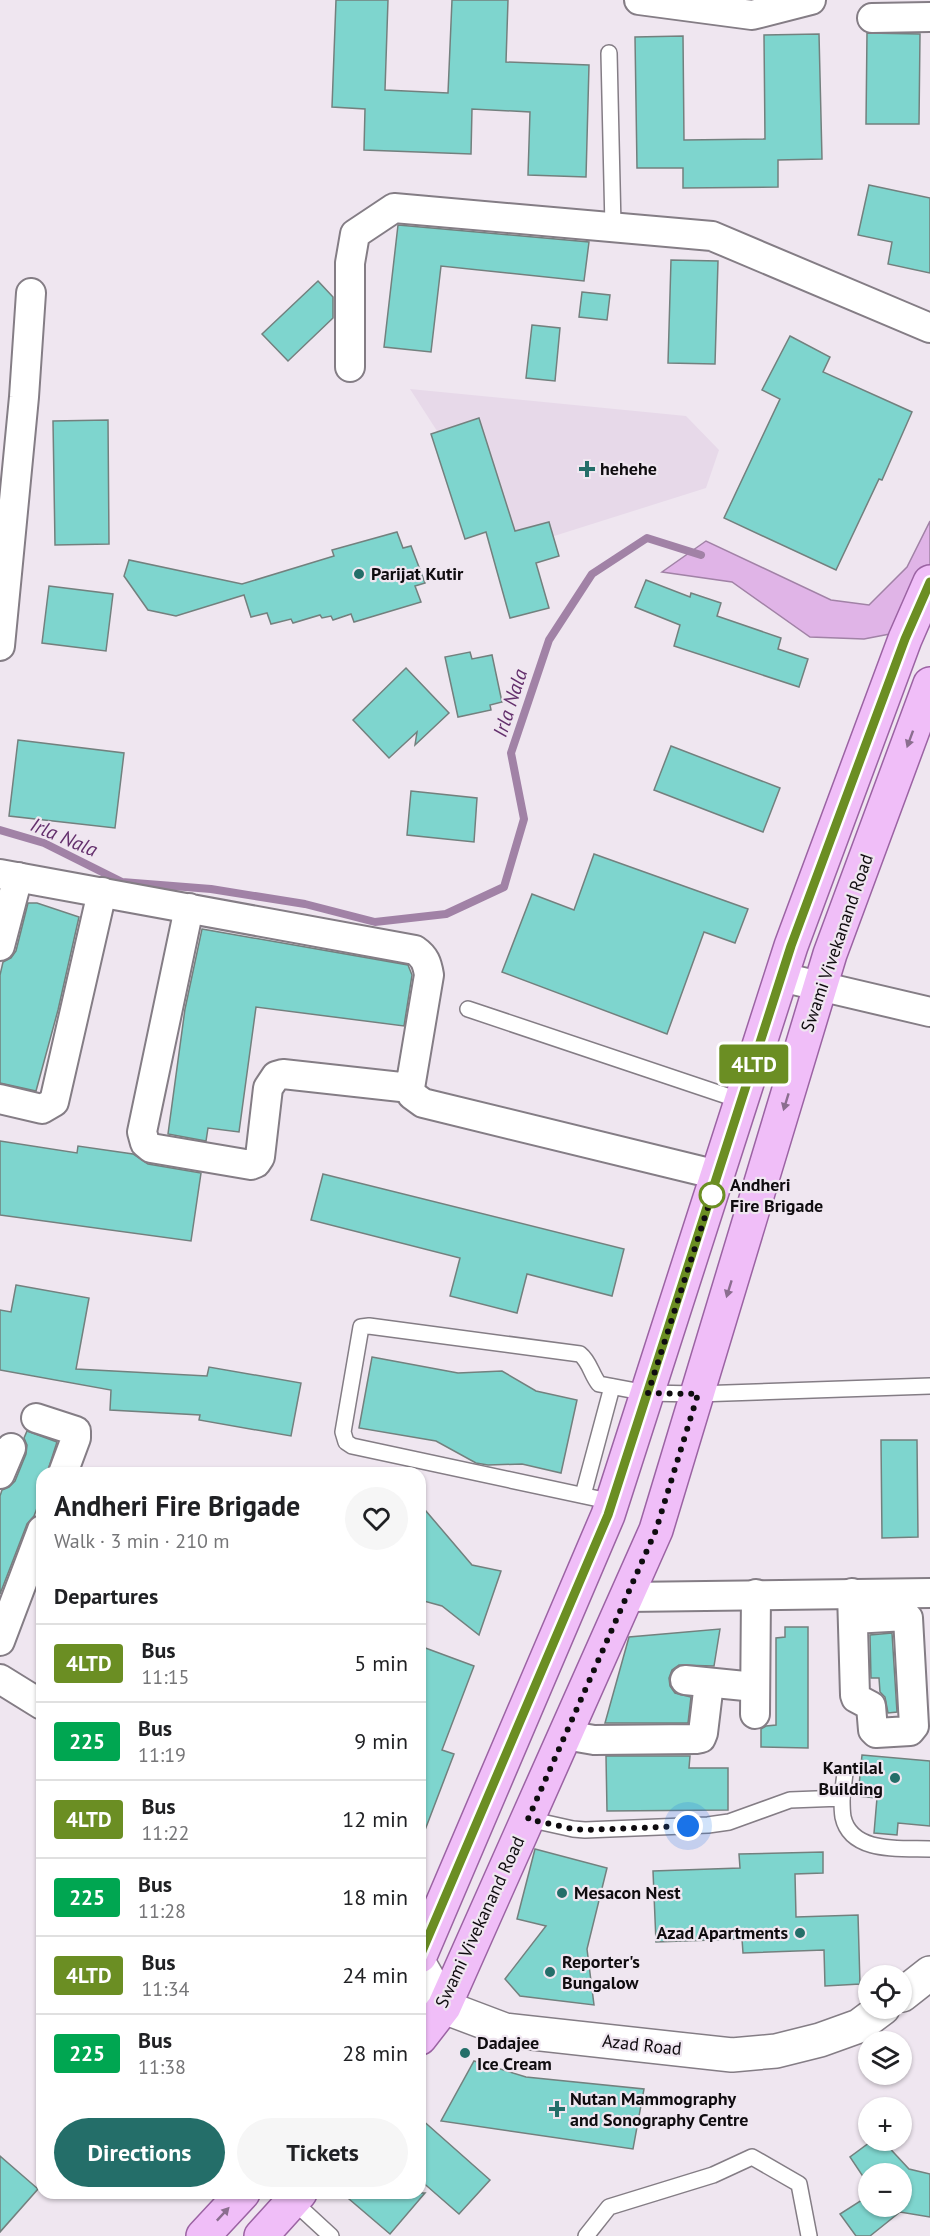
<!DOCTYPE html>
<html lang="en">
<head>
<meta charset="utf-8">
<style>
  :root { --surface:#fff; --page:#f6f6f6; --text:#202124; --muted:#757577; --line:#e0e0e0; --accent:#246e69 }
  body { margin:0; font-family:"PT Sans",sans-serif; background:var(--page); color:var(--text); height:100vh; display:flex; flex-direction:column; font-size:22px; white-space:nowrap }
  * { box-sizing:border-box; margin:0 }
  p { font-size:20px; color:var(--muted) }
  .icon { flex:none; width:33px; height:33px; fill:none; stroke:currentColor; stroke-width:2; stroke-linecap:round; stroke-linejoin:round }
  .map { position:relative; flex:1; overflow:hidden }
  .panel { position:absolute; left:36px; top:1467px; width:390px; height:732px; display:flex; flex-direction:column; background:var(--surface); border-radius:18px; box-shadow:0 2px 4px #0004 }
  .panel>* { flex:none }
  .badge { padding:0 12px; border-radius:4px; font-size:21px; line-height:39px }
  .buttons { position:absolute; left:858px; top:1965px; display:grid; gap:12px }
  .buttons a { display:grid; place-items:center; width:54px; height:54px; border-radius:50%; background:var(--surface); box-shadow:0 2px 4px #0004; font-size:30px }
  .you { position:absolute; width:30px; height:30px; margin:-15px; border:4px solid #fff; border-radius:50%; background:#1a73e8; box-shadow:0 0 0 9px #1a73e833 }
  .map>.badge { position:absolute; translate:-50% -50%; box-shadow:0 0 0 3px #fff }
  h2 { padding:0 18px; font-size:22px; line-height:54px }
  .round { display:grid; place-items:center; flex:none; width:63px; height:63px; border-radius:32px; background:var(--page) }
  .headline { display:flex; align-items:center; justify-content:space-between; height:102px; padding:0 18px }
  h1 { font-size:28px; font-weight:700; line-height:45px }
  .cta { display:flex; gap:12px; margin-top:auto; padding:12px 18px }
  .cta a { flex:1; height:69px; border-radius:36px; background:var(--accent); color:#fff; font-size:24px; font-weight:700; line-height:69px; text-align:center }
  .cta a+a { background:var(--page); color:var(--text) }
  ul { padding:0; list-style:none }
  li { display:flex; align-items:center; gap:18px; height:78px; padding:0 18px; border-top:2px solid var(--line) }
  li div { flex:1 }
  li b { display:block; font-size:22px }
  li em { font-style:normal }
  li .badge { min-width:66px; font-weight:700; text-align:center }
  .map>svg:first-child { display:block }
  .built { fill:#e7d9e9 }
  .water { fill:#e0b4e7; stroke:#a182a6; stroke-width:1.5 }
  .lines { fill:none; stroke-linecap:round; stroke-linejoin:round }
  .stream { stroke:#a182a6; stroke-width:8 }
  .building { fill:#7ed5ce; stroke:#73807e; stroke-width:1.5 }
  .lane-casing { stroke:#847d85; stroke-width:18 }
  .street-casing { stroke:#847d85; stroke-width:32 }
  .secondary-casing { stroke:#847d85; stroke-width:36 }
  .primary-casing { stroke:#9b63a3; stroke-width:36 }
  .lane { stroke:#fff; stroke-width:15 }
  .street { stroke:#fff; stroke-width:28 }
  .secondary { stroke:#fff; stroke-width:33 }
  .primary { stroke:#f0bef8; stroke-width:33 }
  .oneway { fill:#8b6e8f }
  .line-casing { stroke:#fff; stroke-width:14 }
  .line { stroke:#6b8e23; stroke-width:9 }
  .walk { stroke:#0f0c0f; stroke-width:6; stroke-dasharray:0 10.8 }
  .poi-dot { fill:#246e69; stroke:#efe6f0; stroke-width:2 }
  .stop-dot { fill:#fff; stroke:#6b8e23; stroke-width:3 }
  .labels { text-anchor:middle; stroke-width:4.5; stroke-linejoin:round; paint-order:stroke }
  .poi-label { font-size:18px; font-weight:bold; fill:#0f0c0f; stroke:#efe6f0; text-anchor:start }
  .street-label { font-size:18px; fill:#0f0c0f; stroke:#efe6f0 }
  .stop-label { font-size:18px; font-weight:bold; fill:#0f0c0f; stroke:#efe6f0; text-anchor:start }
  .water-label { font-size:20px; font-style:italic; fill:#64306d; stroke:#efe6f0 }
</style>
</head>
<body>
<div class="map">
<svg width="930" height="2236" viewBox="0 0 930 2236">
  <rect width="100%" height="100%" fill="#efe6f0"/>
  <polygon class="built" points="410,389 686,416 719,450 706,488 513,549"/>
  <polygon class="water" points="930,521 930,613 895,633 864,639 810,637 732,582 662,572 706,541 831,600 869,605 907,567"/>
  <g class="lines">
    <polyline class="stream" points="0,830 44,843 122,882 211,889 305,904 375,922 446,914 504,887 524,819 511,753 549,640 592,574 647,538 701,555"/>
  </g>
  <g class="building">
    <polygon points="336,0 388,0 385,90 448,93 452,0 508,0 506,62 589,65 586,177 528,175 530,112 472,109 471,154 364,150 365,109 332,107"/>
    <polygon points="867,33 920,34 919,124 866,124"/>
    <polygon points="819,34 822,159 778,160 778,187 683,188 683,168 637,168 635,37 683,36 684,140 765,139 764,35"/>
    <polygon points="869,185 930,198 930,273 888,264 892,242 858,235"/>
    <polygon points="398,225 589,242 584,281 441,266 431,352 384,347"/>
    <polygon points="671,260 718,261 715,364 668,363"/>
    <polygon points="318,281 333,297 333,318 288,361 262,334"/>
    <polygon points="582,292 610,295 607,320 579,317"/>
    <polygon points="532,325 560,328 555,381 526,378"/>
    <polygon points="790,336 830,357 823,372 912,412 882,480 879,479 836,570 724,518 780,399 762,390"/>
    <polygon points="479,418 515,531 549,522 559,556 536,563 549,608 510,618 486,532 465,539 431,434"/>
    <polygon points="108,420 109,544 55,545 53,421"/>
    <polygon points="397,532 403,548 411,546 425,583 415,586 421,602 354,622 351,614 333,620 331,616 322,618 320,615 293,623 291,619 271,624 267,613 251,617 244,595 176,616 148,610 124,576 129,560 242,584 334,556 332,550"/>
    <polygon points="646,580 690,597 691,593 721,603 717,616 781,638 778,649 808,659 799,687 674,646 680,625 635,607"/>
    <polygon points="49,586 113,594 106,651 42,643"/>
    <polygon points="470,652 472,659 492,655 502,702 490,705 491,710 458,717 445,657"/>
    <polygon points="406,668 449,713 415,745 417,732 389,758 353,720"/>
    <polygon points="18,740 124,753 115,828 9,816"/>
    <polygon points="671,746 780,788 763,832 654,790"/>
    <polygon points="411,791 477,798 474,842 407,835"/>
    <polygon points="594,854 748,909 735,943 704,932 667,1034 502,972 532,894 574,910"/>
    <polygon points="28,903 37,903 79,917 58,1010 36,1091 0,1083 0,975 3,962 11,958 16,951"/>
    <polygon points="202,929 408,965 412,975 404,1026 256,1007 239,1132 208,1128 206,1141 168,1134 185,1009"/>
    <polygon points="0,1141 77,1153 78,1146 133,1154 148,1164 201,1173 191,1241 0,1215"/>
    <polygon points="323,1174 624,1249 612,1296 527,1274 517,1313 450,1296 460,1258 311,1220"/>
    <polygon points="16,1285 89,1298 76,1369 207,1376 209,1367 301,1383 291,1436 199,1420 200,1415 110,1410 111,1390 0,1370 0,1310 11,1312"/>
    <polygon points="372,1357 458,1373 502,1371 536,1391 577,1400 561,1473 522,1464 488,1465 476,1463 436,1441 359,1428"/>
    <polygon points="27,1431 57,1442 47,1473 42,1473 42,1495 34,1516 27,1524 0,1594 0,1496 2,1490 9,1487 15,1481 26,1454 27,1445 24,1438"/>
    <polygon points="881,1440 917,1440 918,1537 882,1538"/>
    <polygon points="420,1504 472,1565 501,1571 479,1635 442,1606 420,1600"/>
    <polygon points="785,1627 808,1627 808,1748 761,1747 761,1729 766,1726 776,1725 776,1638 785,1637"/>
    <polygon points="720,1629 714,1666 679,1665 672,1670 669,1678 670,1686 675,1693 691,1697 688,1723 605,1723 629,1637"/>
    <polygon points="892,1633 897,1712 888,1713 885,1697 880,1692 879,1678 871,1678 870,1635"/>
    <polygon points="420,1646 474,1666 442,1750 454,1754 422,1838 420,1837"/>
    <polygon points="862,1755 930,1761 930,1826 898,1823 897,1835 874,1833 877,1798 858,1796"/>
    <polygon points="606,1756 690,1756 689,1768 728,1768 728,1810 607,1811"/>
    <polygon points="535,1849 607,1868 587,1949 594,2005 520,1996 505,1979 546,1926 517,1919"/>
    <polygon points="823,1852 823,1873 795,1874 796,1917 858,1915 860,1984 825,1986 824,1950 743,1953 742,1939 656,1942 653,1871 740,1868 739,1854"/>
    <polygon points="474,2061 526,2077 644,2089 633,2149 441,2121"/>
    <polygon points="420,2118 490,2180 459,2214 420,2180"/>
    <polygon points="873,2140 882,2140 909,2169 930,2174 930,2217 900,2212 870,2236 856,2236 840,2214 868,2196 868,2206 902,2206 902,2174 868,2174 868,2184 850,2157"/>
    <polygon points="0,2156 38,2189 0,2232"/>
    <polygon points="342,2193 425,2193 390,2234"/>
  </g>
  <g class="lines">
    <defs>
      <g id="lane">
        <polyline points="609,53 613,227"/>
        <polyline points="468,1009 742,1101"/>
        <polyline points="583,1495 612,1387"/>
        <path d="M 613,1502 L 352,1446 L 346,1442 L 343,1432 L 361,1327 L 369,1326 L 580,1354 C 590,1362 591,1374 599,1384 L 647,1393 L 697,1394 L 930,1386"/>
        <polyline points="842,1798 845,1773"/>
        <path d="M 528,1819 L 573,1829 L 585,1830 L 708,1825 L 729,1822 L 790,1800 L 842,1798 C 842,1804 842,1811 843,1817 C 851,1854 902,1848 930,1849"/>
        <polyline points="293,2201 331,2236"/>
        <polyline points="586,2236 609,2207 713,2175 752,2157 799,2184 809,2236"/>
      </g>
      <g id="street">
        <polyline points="639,0 752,15 811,0"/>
        <polyline points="872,18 930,17"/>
        <polyline points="350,367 350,263 355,234 394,208 712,236 930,328"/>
        <polyline points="0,646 24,397 31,293"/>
        <path d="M 0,874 L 415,950 C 425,957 427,963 429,975 L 410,1088 L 283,1074 L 276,1076 L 268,1088 L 260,1157 L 256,1163 L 251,1165 L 151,1148 L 145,1143 L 142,1132 L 189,908"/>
        <polyline points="0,946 18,877"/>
        <polyline points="781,977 930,1012"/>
        <polyline points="410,1088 412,1095 423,1103 718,1175"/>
        <polyline points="0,1099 42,1109 54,1102 102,892"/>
        <polyline points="36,1418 76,1431 76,1438 63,1473"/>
        <polyline points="0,1474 11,1448"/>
        <polyline points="852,1593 855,1695 856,1698 871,1706 873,1730 876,1733 910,1731 914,1726 908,1618 906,1616 853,1619"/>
        <polyline points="627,1597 930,1593"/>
        <polyline points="0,1641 42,1530"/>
        <polyline points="0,1679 42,1705"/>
        <polyline points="685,1680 755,1687"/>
        <polyline points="755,1714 756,1594"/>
        <polyline points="565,1735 594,1740 696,1739 701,1738 703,1733 709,1683"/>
      </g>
      <g id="secondary">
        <polyline points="420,1965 444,2007 505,2030 732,2055 776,2051 820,2040 859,2026 883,2008"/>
        <polyline points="902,1995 930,1973"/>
      </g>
      <g id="primary">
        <polyline points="420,1956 608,1515 791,946 905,639 930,582"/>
        <polyline points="420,2038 444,2007 656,1530 830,954 930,684"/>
        <polyline points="203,2236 243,2193"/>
        <polyline points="261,2236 300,2193"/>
      </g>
    </defs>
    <use href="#lane" class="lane-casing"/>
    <use href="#street" class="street-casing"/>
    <use href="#secondary" class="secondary-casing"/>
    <use href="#primary" class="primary-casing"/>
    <use href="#lane" class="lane"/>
    <use href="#street" class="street"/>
    <use href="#secondary" class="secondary"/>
    <use href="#primary" class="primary"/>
  </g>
  <defs><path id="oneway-solid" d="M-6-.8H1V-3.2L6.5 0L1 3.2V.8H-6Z" transform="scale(1.5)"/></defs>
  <g class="oneway">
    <use href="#oneway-solid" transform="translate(910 739) rotate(110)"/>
    <use href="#oneway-solid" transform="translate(786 1102) rotate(107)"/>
    <use href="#oneway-solid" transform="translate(729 1289) rotate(107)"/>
    <use href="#oneway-solid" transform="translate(223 2214) rotate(-47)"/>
  </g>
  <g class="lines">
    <defs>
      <polyline id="line" points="420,1956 608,1515 791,946 905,639 930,582"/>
    </defs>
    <use href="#line" class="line-casing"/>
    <use href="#line" class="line"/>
    <polyline class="walk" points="688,1826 585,1830 573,1829 528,1819 656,1530 698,1394 648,1393 712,1195"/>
  </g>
  <g class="poi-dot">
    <path d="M584 460h6v6h6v6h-6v6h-6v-6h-6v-6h6z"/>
    <circle cx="359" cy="574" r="6"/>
    <circle cx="895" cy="1778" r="6"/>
    <circle cx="562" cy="1893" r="6"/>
    <circle cx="800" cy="1933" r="6"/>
    <circle cx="550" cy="1972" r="6"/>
    <circle cx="465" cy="2053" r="6"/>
    <path d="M554 2100h6v6h6v6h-6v6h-6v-6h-6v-6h6z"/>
  </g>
  <circle class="stop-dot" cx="712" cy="1195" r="12"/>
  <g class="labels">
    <g class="poi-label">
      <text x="600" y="475">hehehe</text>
      <text x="371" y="580">Parijat Kutir</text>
      <text x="883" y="1774" text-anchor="end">Kantilal<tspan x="883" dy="21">Building</tspan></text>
      <text x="574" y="1899">Mesacon Nest</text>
      <text x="788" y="1939" text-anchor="end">Azad Apartments</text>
      <text x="562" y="1968">Reporter's<tspan x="562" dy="21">Bungalow</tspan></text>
      <text x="477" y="2049">Dadajee<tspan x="477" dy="21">Ice Cream</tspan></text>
      <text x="570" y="2105">Nutan Mammography<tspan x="570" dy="21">and Sonography Centre</tspan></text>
    </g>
    <g class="street-label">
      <text transform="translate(837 943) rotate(-71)" y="6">Swami Vivekanand Road</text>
      <text transform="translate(480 1922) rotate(-65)" y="6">Swami Vivekanand Road</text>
      <text transform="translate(642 2045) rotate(6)" y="6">Azad Road</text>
    </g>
    <g class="stop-label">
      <text x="730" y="1191">Andheri<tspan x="730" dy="21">Fire Brigade</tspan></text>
    </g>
    <g class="water-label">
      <text transform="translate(510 703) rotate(-72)" y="7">Irla Nala</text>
      <text transform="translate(64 837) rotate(23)" y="7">Irla Nala</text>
    </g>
  </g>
</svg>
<div class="buttons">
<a><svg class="icon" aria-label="locate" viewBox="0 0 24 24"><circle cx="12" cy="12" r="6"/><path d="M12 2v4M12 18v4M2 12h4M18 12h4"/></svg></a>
<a><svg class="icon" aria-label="layers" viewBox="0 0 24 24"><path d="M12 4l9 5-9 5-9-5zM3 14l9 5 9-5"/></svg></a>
<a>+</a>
<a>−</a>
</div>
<div class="you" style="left:688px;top:1826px"></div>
<b class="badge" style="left:754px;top:1064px;background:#6b8e23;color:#fff">4LTD</b>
<section class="panel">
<div class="headline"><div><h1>Andheri Fire Brigade</h1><p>Walk · 3 min · 210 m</p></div><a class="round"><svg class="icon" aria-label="heart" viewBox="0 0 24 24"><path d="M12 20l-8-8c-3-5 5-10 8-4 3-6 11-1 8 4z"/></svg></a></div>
<h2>Departures</h2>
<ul>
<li><span class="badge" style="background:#6b8e23;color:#fff">4LTD</span><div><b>Bus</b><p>11:15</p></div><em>5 min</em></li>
<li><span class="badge" style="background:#00a651;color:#fff">225</span><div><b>Bus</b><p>11:19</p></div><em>9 min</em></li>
<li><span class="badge" style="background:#6b8e23;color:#fff">4LTD</span><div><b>Bus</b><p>11:22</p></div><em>12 min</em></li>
<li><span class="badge" style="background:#00a651;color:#fff">225</span><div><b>Bus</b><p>11:28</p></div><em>18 min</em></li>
<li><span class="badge" style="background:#6b8e23;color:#fff">4LTD</span><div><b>Bus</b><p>11:34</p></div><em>24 min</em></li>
<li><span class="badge" style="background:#00a651;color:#fff">225</span><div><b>Bus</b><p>11:38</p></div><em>28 min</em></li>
</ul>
<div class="cta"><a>Directions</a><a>Tickets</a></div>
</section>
</div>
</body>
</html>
